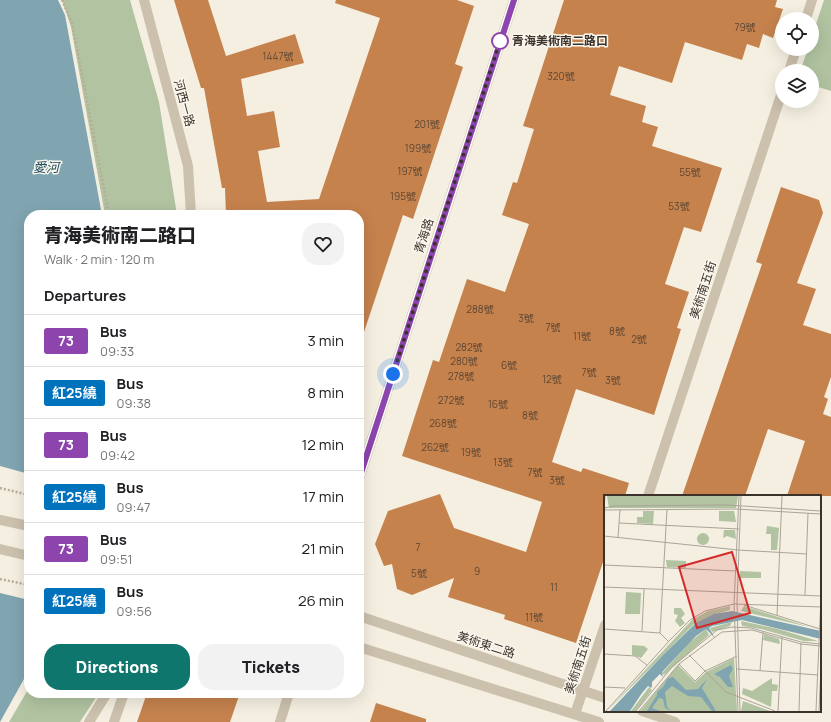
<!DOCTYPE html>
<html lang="en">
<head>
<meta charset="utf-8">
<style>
  :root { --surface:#fff; --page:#f2f2f2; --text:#202124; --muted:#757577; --line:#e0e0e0; --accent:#0f766e }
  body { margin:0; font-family:Manrope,"Noto Sans TC",sans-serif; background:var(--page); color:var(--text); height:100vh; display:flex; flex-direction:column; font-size:15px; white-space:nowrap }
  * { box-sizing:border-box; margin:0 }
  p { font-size:13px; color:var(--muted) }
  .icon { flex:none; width:22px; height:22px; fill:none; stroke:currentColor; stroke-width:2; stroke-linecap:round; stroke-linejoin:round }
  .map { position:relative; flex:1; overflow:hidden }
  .details { position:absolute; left:24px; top:210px; width:340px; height:488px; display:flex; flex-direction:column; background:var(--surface); border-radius:16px; box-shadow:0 4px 16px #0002 }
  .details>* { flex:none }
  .badge { padding:0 8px; border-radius:3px; font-size:14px; line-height:26px }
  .tools { position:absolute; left:775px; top:12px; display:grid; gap:8px }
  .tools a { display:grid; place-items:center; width:44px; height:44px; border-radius:50%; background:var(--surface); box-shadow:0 4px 16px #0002; font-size:20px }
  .you { position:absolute; width:20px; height:20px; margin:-10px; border:3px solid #fff; border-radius:50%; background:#1a73e8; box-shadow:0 0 0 6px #1a73e833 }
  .map>.badge { position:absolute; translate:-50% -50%; box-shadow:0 0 0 2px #fff }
  h2 { padding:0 20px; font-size:15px; line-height:36px }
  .round { display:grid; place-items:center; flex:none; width:42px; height:42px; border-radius:16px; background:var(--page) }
  .summary { display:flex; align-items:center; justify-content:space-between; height:68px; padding:0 20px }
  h1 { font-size:19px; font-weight:800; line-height:30px }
  .cta { display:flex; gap:8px; margin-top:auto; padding:8px 20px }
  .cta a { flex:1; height:46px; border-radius:16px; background:var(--accent); color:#fff; font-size:16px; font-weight:800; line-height:46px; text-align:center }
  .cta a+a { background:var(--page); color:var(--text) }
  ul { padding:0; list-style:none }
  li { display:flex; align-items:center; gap:12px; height:52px; padding:0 20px; border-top:1px solid var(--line) }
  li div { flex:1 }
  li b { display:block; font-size:15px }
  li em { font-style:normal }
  li .badge { min-width:44px; font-weight:700; text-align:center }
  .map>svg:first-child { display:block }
  .green { fill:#b1c3a1 }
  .water { fill:#80a5b1 }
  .pier { fill:#f4efe1 }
  .building { fill:#c5824d }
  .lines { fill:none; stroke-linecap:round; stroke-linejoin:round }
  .path { stroke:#b8ac97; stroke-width:2.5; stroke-dasharray:2 2; stroke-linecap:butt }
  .minor { stroke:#ccc1ad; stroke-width:10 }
  .line-casing { stroke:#fff; stroke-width:9 }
  .line { stroke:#8e44ad; stroke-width:6 }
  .walk { stroke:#3b332b; stroke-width:4; stroke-dasharray:0 7.2 }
  .stop-dot { fill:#fff; stroke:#8e44ad; stroke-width:2 }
  .labels { text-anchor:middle; stroke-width:3; stroke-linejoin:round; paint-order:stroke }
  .number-label { font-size:10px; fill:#5e4734 }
  .stop-label { font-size:12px; font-weight:bold; fill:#3b332b; stroke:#fbf7ee; text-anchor:start }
  .street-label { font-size:12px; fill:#3b332b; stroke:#fbf7ee }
  .water-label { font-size:13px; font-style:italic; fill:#204d5d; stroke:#fbf7ee }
  .inset-road { fill:none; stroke:#aaa498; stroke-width:1 }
  .view { fill:#d62828; fill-opacity:0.15; stroke:#d62828; stroke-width:2 }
  .inset-edge { fill:none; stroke:#3b332b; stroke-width:2 }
</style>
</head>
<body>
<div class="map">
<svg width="831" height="722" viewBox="0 0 831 722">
  <rect width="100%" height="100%" fill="#f4efe1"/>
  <g class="green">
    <polygon points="62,0 130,0 159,102 177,215 105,215 71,27"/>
    <polygon points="824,0 831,0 831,91 812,85 812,71 800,71 808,49 812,49 812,36"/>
    <polygon points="29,688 29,693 99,693 80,722 9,722"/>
  </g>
  <polygon class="water" points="0,0 58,0 65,15 102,215 29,215 29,670 0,722"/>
  <polygon class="pier" points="0,466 29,474 29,600 0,593"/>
  <g class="building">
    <polygon points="174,0 208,0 226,56 295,34 304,63 241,79 247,116 274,111 280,147 258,151 267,202 319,199 380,18 335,3 336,0 457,0 474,6 455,64 463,67 413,219 403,215 362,338 359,337 359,215 226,215 225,188 222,188 204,88 201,88"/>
    <polygon points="564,0 777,0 775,7 783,9 773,38 763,34 759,48 747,44 742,60 685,42 672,83 619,66 610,95 646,106 642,122 658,127 652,146 722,168 701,232 684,227 665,284 689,292 677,328 681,329 654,415 576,389 552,462 581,472 583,468 629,483 625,496 605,496 605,556 576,643 504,619 505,615 448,597 454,578 412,595 397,589 392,564 384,566 375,544 388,511 440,494 454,528 526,552 542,502 402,456 433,360 439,362 467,279 505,292 529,224 502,215 513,182 517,183 534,129 523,126"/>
    <polygon points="781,187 819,200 823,213 797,283 816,289 803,325 831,334 831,377 824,397 828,399 823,414 831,417 831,496 787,496 805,441 768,429 745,496 682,496 762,264 756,262"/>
    <polygon points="147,693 240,693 230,722 137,722"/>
    <polygon points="376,703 426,719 426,722 370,722"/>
  </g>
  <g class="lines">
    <g class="path">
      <polyline points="62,0 72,23 109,215"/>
      <polyline points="0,488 29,495"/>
      <polyline points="0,579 29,585"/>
    </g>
    <g class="minor">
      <polyline points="144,0 188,166 191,215"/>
      <polyline points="806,19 812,0"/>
      <polyline points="789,71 796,49"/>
      <polyline points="359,479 514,0"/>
      <polyline points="648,496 782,92"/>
      <polyline points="0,520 29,526"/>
      <polyline points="0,549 29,556"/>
      <polyline points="359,616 605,698"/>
      <polyline points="359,647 599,722"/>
      <polyline points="642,711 675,722"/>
      <polyline points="575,714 605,625"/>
      <polyline points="89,722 107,693"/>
      <polyline points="114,722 124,693"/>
      <polyline points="280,722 289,693"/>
    </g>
  </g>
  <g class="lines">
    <defs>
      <polyline id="line" points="359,479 514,0"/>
    </defs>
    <use href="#line" class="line-casing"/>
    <use href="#line" class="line"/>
    <polyline class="walk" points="393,374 500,41"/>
  </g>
  <circle class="stop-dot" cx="500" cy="41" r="8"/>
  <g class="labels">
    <g class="number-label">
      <text x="745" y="31">79號</text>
      <text x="278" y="60">1447號</text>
      <text x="561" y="80">320號</text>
      <text x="427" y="128">201號</text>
      <text x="418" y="152">199號</text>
      <text x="410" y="175">197號</text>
      <text x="690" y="176">55號</text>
      <text x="403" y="200">195號</text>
      <text x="679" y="210">53號</text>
      <text x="480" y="313">288號</text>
      <text x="526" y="322">3號</text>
      <text x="553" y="331">7號</text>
      <text x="617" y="335">8號</text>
      <text x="582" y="340">11號</text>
      <text x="639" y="343">2號</text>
      <text x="469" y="351">282號</text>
      <text x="464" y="365">280號</text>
      <text x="509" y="369">6號</text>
      <text x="589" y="376">7號</text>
      <text x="461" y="380">278號</text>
      <text x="552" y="383">12號</text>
      <text x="613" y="384">3號</text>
      <text x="451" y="404">272號</text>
      <text x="498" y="408">16號</text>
      <text x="530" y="419">8號</text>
      <text x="443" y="427">268號</text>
      <text x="435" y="451">262號</text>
      <text x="471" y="456">19號</text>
      <text x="503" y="466">13號</text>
      <text x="535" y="476">7號</text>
      <text x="557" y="484">3號</text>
      <text x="418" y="551">7</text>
      <text x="477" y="575">9</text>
      <text x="419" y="577">5號</text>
      <text x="554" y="591">11</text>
      <text x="534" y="621">11號</text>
    </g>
    <g class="stop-label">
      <text x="512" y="45">青海美術南二路口</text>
    </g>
    <g class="street-label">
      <text transform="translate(184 103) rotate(75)" y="4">河西一路</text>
      <text transform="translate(424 236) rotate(-72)" y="4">青海路</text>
      <text transform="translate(703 290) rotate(-72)" y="4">美術南五街</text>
      <text transform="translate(486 645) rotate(18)" y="4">美術東二路</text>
      <text transform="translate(578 665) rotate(-72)" y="4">美術南五街</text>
    </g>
    <g class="water-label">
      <text x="46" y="172">愛河</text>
    </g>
  </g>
  <g transform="translate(604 495)">
    <rect width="217" height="217" fill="#f4efe1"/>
    <path d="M 3,1 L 134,1 L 132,13 L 5,13 ZM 39,16 L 50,16 L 49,29 L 33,28 L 33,22 L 39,22 ZM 115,16 L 130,16 L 132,27 L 115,26 ZM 163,31 L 175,33 L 173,55 L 167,55 L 167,39 L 162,39 ZM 120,35 L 131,35 L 132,44 L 123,41 L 119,43 ZM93 44a6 6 0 1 1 12 0a6 6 0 1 1-12 0ZM 62,65 L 82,66 L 82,73 L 63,72 ZM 136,76 L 157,77 L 157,83 L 136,83 ZM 22,97 L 37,98 L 36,119 L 21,119 ZM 126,111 L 126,115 L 109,120 L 89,130 L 3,216 L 88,125 L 104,116 ZM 140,111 L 205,132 L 137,116 ZM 70,113 L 77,113 L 81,119 L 77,123 L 81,128 L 76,132 L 71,126 L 74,120 L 70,119 ZM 137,126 L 174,134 L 214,146 L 200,146 L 157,134 L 138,131 ZM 128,127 L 126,131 L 108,137 L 106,133 ZM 102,134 L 105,140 L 60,180 L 58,178 L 86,147 ZM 160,139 L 175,144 L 176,149 L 159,145 ZM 28,150 L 40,151 L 44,154 L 37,163 L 28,160 ZM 130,163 L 133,216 L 36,216 L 74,170 L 91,187 L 102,177 ZM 168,183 L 168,189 L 174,190 L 173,196 L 168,196 L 167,212 L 138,199 L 139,193 L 148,196 ZM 45,192 L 48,195 L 32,216 L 27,216 ZM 139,206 L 166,216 L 137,216 Z" fill="#b1c3a1"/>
    <path d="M 128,116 L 217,136 L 217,144 L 138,125 L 108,131 L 105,133 L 111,143 L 102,134 L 92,141 L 58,177 L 59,182 L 56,179 L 48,187 L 48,191 L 47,193 L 44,191 L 38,198 L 26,216 L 6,216 L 59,160 L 92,128 L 110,119 ZM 127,170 L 129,174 L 125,181 L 129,192 L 124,192 L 116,182 L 110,179 ZM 69,182 L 82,195 L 94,194 L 103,184 L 98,193 L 112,216 L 108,216 L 97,202 L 84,201 L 68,191 L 61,197 L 63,212 L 67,216 L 61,213 L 59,204 L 55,203 L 48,213 L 56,216 L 43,216 L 53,200 L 53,197 L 59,192 L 64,183 Z" fill="#80a5b1"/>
    <path class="inset-road" d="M 0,13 L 11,11 L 123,10 L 217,16M 0,14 L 1,1M 0,15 L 132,14 L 217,19M 15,28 L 135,34M 0,41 L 134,55 L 203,59M 14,43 L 16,14M 0,70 L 132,76M 0,92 L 217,101M 201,100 L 204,18M 140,110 L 216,134M 173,120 L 178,1M 0,134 L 56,138 L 64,146M 38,136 L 40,94M 56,138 L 63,14M 0,159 L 31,161 L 43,170M 85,160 L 122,197 L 171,216M 75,169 L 91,186 L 101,176 L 133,161M 133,174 L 214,180M 156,176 L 159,137M 0,192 L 21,193M 2,216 L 66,145 L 86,125 L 101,116 L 130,109 L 217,112M 32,216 L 68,172 L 113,135 L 128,132 L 147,133 L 197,147 L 217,149M 35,216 L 75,169 L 118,137 L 148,135 L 197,149 L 217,151M 134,216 L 130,109 L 135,1M 136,216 L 133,107 L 137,1M 174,216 L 178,142M 195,216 L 197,148M 212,216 L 217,102M 215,216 L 217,171"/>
    <path class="view" d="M 128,57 L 146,118 L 93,133 L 75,72 Z"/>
    <rect width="217" height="217" class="inset-edge"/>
  </g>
</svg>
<div class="tools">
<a><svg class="icon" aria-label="locate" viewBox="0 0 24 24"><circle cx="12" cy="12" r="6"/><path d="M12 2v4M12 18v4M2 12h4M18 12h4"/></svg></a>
<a><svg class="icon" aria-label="layers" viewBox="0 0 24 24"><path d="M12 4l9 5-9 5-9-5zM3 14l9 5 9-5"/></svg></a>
</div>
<div class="you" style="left:393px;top:374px"></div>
<section class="details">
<div class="summary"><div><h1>青海美術南二路口</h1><p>Walk · 2 min · 120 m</p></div><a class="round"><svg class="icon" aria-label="heart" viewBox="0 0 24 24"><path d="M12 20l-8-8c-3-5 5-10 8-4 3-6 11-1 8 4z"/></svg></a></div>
<h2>Departures</h2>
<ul>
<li><span class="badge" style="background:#8e44ad;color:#fff">73</span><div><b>Bus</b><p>09:33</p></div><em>3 min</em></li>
<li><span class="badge" style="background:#0072bc;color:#fff">紅25繞</span><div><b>Bus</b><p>09:38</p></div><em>8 min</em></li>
<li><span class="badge" style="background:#8e44ad;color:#fff">73</span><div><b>Bus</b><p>09:42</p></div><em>12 min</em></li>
<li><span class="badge" style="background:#0072bc;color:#fff">紅25繞</span><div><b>Bus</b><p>09:47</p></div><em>17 min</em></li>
<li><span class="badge" style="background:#8e44ad;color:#fff">73</span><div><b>Bus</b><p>09:51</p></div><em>21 min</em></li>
<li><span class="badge" style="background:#0072bc;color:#fff">紅25繞</span><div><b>Bus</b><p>09:56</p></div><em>26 min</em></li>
</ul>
<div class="cta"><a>Directions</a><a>Tickets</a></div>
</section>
</div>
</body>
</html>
